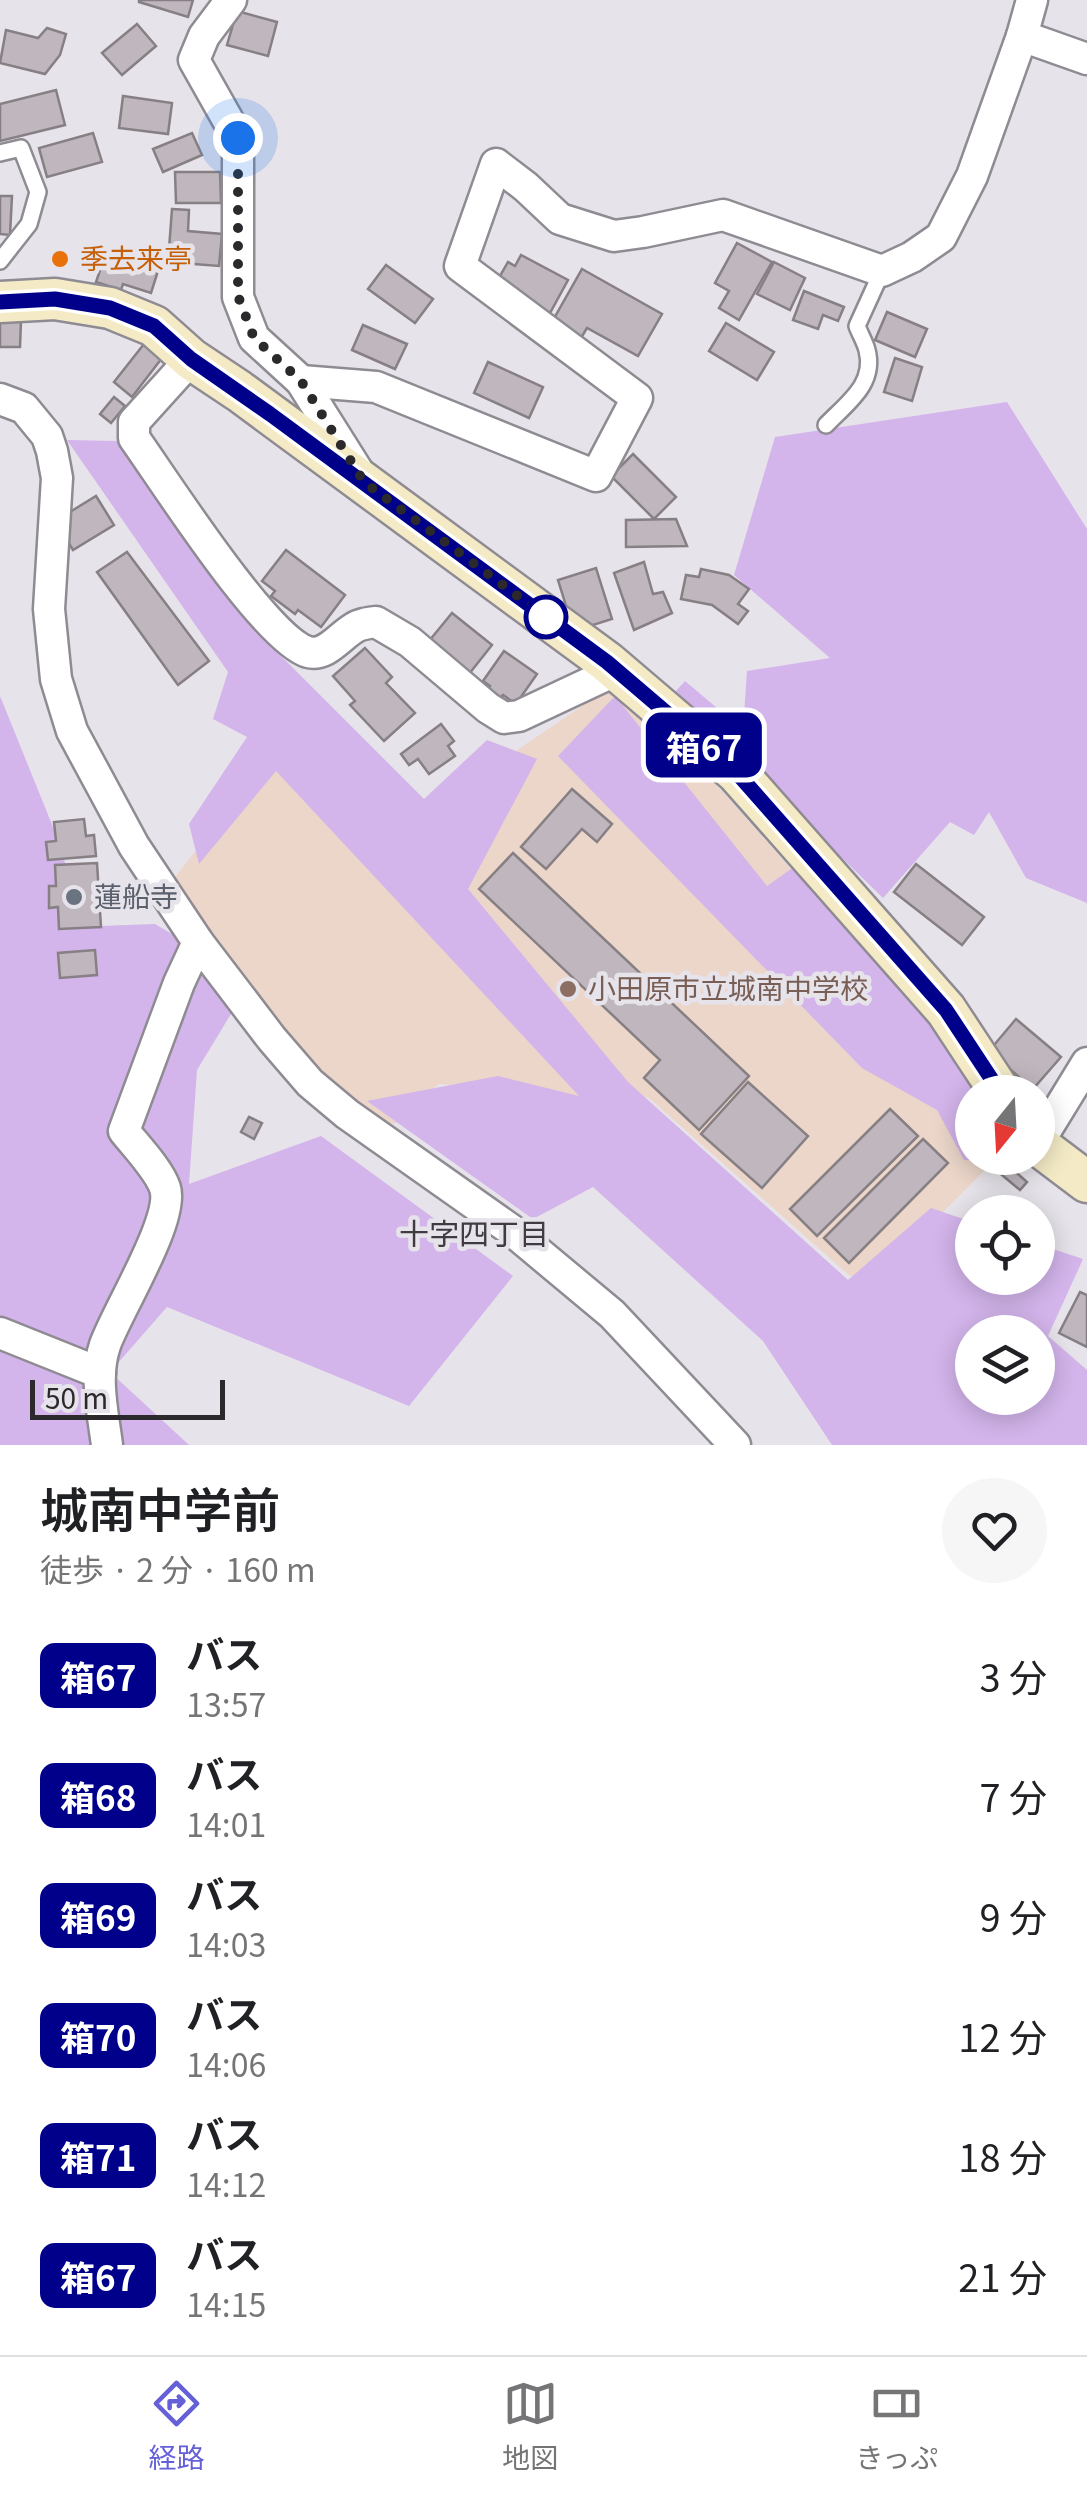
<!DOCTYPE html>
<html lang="ja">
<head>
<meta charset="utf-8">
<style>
  :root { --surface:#fff; --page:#f6f6f6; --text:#202124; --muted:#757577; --line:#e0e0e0; --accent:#655fd8 }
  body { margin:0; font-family:Georgia,"Noto Sans JP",serif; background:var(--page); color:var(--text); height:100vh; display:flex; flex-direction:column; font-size:38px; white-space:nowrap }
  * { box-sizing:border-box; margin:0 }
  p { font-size:32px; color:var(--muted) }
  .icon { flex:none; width:55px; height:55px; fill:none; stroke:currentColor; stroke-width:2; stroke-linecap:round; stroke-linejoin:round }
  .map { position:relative; height:1445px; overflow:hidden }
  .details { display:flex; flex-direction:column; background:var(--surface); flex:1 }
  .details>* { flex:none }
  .badge { padding:0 20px; border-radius:15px; font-size:35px; line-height:65px }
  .needle { width:65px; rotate:198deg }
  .controls { position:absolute; left:955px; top:1075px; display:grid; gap:20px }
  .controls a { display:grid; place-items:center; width:100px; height:100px; border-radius:50%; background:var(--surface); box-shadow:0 5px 25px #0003; font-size:50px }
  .scale { position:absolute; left:30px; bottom:25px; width:195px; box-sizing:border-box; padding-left:10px; border:5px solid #2b292c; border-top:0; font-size:28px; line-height:35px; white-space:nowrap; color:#2b292c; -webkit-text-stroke:8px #e7e3ea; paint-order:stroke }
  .you { position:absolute; width:50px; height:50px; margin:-25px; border:8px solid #fff; border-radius:50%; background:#1a73e8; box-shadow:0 0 0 15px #1a73e833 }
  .map>.badge { position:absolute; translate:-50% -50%; box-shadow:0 0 0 5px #fff }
  .round { display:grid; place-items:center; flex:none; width:105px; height:105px; border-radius:52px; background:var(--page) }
  .headline { display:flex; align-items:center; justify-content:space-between; height:170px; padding:0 40px }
  h1 { font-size:48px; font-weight:600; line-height:75px }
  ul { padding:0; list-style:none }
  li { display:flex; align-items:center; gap:30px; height:120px; padding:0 40px }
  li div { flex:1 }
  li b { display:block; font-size:38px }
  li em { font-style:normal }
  li .badge { min-width:110px; font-weight:700; text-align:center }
  .tab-bar { display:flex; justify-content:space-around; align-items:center; height:140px; border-top:2px solid var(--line); background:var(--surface); font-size:28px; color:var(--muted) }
  .tab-bar a { display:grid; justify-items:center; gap:5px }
  .tab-bar .active { color:var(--accent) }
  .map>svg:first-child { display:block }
  .education { fill:#ebd6c9 }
  .green { fill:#d3b4eb; fill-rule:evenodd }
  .building { fill:#bfb7bd; stroke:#867f84; stroke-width:2.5 }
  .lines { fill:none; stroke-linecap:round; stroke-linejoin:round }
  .lane-casing { stroke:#8f8b92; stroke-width:20 }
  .street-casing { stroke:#8f8b92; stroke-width:35 }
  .secondary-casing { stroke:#8f8b92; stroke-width:45 }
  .lane { stroke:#fff; stroke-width:15 }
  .street { stroke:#fff; stroke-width:30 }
  .secondary { stroke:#f4ebc6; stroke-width:40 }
  .line-casing { stroke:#fff; stroke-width:22 }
  .line { stroke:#00008b; stroke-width:15 }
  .walk { stroke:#2b292c; stroke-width:10; stroke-dasharray:0 18 }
  .food-dot { fill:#e8710a; stroke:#e7e3ea; stroke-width:4 }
  .stop-dot { fill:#fff; stroke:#00008b; stroke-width:5 }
  .worship-dot { fill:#6b7280; stroke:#e7e3ea; stroke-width:4 }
  .education-dot { fill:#8d6e63; stroke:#e7e3ea; stroke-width:4 }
  .labels { text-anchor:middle; stroke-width:9; stroke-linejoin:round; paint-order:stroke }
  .food-label { font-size:28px; fill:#c56008; stroke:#e7e3ea; text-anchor:start }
  .worship-label { font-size:28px; fill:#5b616d; stroke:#e7e3ea; text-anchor:start }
  .education-label { font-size:28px; fill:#785e54; stroke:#e7e3ea; text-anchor:start }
  .neighbourhood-label { font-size:30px; fill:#3f3b41; stroke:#e7e3ea }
</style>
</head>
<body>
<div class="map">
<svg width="1087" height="1445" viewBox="0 0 1087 1445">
  <rect width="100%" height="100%" fill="#e7e3ea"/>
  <polygon class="education" points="613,685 664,726 779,855 939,1041 972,1092 972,1158 997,1158 883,1272 850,1276 649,1098 623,1090 541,1139 487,1088 439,1084 396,1123 368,1126 284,1047 173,880 207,836 290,751 374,847"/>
  <g class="green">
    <polygon points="1007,402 1087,529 1087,903 1026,878 989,812 974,835 950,822 883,898 843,859 834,867 710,727 675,692 685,681 743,730 747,671 830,658 734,575 775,437"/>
    <path d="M 67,440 L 116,441 L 265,640 L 424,799 L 487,740 L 537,759 L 468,889 L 628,1082 L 848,1280 L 931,1208 L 972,1222 L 972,1278 L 1038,1278 L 1038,1244 L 1083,1259 L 1048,1336 L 1087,1370 L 1087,1445 L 832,1445 L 763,1341 L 593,1187 L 533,1219 L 367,1101 L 498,1076 L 579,1096 L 276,771 L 199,864 L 189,824 L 247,737 L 213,719 L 228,672 ZM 972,1332 L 1038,1332 L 1038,1398 L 972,1398 Z"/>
    <polygon points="0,696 55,832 67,869 72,927 155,924 211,957 237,1004 197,1070 189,1184 321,1136 513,1276 409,1406 167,1307 110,1372 189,1445 0,1445"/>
    <polygon points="615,696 767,886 794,867 931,1019 981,1092 972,1092 972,1158 992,1158 989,1161 964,1160 937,1110 862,1068 558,756"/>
  </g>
  <g class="building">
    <polygon points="139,0 193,0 188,17 139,2"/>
    <polygon points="237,11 277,22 268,56 227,45"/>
    <polygon points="137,24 156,46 122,75 102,53"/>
    <polygon points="47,28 66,34 60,55 45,74 0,63 6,30 38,38"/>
    <polygon points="56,90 65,125 0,141 0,104"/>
    <polygon points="123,96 172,103 168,134 119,128"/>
    <polygon points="93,133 102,162 47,177 39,148"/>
    <polygon points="192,133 202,155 163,172 153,149"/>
    <polygon points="175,172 220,172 221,203 176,203"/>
    <polygon points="0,196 12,196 10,235 0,234"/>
    <polygon points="172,209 189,210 188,231 222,234 219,266 168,262"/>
    <polygon points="737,243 772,262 739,320 719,308 729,291 715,283"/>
    <polygon points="106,253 158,271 151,293 123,284 121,290 96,282"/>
    <polygon points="521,255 568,280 550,313 496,283 508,262 515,266"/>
    <polygon points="774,262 805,278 790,310 757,294"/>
    <polygon points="386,265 433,299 415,323 368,289"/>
    <polygon points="582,269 662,314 638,356 587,328 581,338 552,322"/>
    <polygon points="804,291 844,307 838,321 823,315 818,329 793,320"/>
    <polygon points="887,312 927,329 915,357 875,340"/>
    <polygon points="0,320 21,320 20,347 0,347"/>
    <polygon points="726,323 774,352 757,380 709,351"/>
    <polygon points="363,325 407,344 395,369 352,350"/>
    <polygon points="144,344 162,358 132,397 114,382"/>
    <polygon points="895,358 922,367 912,401 884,392"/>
    <polygon points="488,362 543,387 529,418 474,393"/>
    <polygon points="114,397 125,406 111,423 100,414"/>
    <polygon points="633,454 676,497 654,519 611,476"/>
    <polygon points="96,496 114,525 73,550 60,529 70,523 65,515"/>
    <polygon points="676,519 687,546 626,547 626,520"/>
    <polygon points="286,550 345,595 321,627 298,610 295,614 271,596 275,591 262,581"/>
    <polygon points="127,552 209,661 178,685 97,572"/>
    <polygon points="644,562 653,594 663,592 672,613 634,630 614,573"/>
    <polygon points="596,568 612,619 574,631 558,580"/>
    <polygon points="701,569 729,575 749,589 738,604 748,611 738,624 712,605 681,599 686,575 699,577"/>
    <polygon points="452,613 492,645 469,674 429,641"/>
    <polygon points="365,648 392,677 386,683 415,713 384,741 350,705 355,701 333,676"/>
    <polygon points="504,651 537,674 516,704 503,695 497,703 484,694 490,686 483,681"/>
    <polygon points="441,724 454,741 448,746 455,756 429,774 418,759 409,765 401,754"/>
    <polygon points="572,789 612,824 597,842 582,829 546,869 521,847"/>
    <polygon points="84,819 86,836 94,835 96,856 48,860 46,842 56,841 54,822"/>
    <polygon points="513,853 749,1076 699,1130 644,1078 660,1060 479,889"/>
    <polygon points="97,863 101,927 59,929 58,907 49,908 49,886 56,886 55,865"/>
    <polygon points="916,864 984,917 962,945 894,892"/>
    <polygon points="95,950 97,975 60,978 58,953"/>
    <polygon points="1016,1019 1061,1057 1033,1089 989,1051"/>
    <polygon points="748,1082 808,1136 762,1188 701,1134"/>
    <polygon points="890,1109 918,1136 817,1236 790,1209"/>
    <polygon points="249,1117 262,1123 254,1139 241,1132"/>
    <polygon points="923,1139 948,1163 849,1263 824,1238"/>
    <polygon points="1009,1166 1027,1182 1020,1190 1002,1175"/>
    <polygon points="1080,1292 1087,1295 1087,1347 1059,1333"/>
  </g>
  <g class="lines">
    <defs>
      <g id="lane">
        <polyline points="0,153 21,148 38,192 29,224 0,261"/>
        <path d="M 826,425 C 847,403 876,384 867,350 C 865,342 860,334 857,326 L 882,271"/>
      </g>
      <g id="street">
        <polyline points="231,0 204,36 194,60 238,138 238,297 254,338 301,381 357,470"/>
        <polyline points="1032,0 1022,36 1087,59"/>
        <path d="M 191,359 L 134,422 L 134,438 C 164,480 265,639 308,652 C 326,657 340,636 354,628 C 360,624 368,623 376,622 L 410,642 L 488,708 L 504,718 L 519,716 L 617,670"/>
        <polyline points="301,381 376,387 596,476 637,398 460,266 496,164 526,187 560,219 614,236 643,232 723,215 882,271 912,257 941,237 972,176 1022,36"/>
        <polyline points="0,399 24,408 47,436 52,451 57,478 49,609 56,679 72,731 134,846 198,942 272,1039 310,1083 347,1114 510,1229 612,1314 735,1445"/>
        <polyline points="1038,1143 1087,1063"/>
        <polyline points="0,1333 100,1373"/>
        <path d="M 107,1445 C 103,1413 94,1377 105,1345 C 117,1311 175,1219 165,1188 C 159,1170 136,1146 124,1131 L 179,983 L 198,942"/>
      </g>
      <g id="secondary">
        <polyline points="0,302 55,299 110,308 154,326 191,359 239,391 607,662 737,773 946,1010 1000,1092"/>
        <polyline points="1038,1145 1087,1182"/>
      </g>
    </defs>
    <use href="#lane" class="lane-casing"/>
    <use href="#street" class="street-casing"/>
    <use href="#secondary" class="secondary-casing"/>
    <use href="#lane" class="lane"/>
    <use href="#street" class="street"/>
    <use href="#secondary" class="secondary"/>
  </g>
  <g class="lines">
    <defs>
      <polyline id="line" points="0,302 55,299 110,308 154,326 191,359 270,414 607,662 737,773 946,1010 1000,1092"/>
    </defs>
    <use href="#line" class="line-casing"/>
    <use href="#line" class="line"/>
    <polyline class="walk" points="238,138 238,296 254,338 301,381 364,482 546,617"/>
  </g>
  <circle class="food-dot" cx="60" cy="259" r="10"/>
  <circle class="stop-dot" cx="546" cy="617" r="20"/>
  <circle class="worship-dot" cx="74" cy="897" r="10"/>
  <circle class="education-dot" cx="568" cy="989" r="10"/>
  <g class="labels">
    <g class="food-label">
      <text x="80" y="269">季去来亭</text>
    </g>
    <g class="worship-label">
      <text x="94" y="907">蓮船寺</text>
    </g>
    <g class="education-label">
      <text x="588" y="999">小田原市立城南中学校</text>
    </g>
    <g class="neighbourhood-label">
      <text x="474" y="1245">十字四丁目</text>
    </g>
  </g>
</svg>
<div class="controls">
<a><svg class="needle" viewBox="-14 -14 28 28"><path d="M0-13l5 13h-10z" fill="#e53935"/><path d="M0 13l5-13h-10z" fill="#757577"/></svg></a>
<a><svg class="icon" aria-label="locate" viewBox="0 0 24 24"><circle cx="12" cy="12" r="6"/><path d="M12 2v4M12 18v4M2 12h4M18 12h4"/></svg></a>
<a><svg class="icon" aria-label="layers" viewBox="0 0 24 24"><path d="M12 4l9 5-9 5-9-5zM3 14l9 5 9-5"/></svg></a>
</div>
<div class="scale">50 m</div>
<div class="you" style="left:238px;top:138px"></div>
<b class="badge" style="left:704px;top:745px;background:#00008b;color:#fff">箱67</b>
</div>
<section class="details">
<div class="headline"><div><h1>城南中学前</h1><p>徒歩 · 2 分 · 160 m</p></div><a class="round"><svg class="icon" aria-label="heart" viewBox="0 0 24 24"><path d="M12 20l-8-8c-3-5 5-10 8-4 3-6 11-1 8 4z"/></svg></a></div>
<ul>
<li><span class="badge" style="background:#00008b;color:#fff">箱67</span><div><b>バス</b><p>13:57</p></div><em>3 分</em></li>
<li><span class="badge" style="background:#00008b;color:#fff">箱68</span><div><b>バス</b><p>14:01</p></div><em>7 分</em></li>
<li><span class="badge" style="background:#00008b;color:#fff">箱69</span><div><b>バス</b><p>14:03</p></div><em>9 分</em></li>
<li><span class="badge" style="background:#00008b;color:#fff">箱70</span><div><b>バス</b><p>14:06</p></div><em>12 分</em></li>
<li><span class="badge" style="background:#00008b;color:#fff">箱71</span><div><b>バス</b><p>14:12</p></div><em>18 分</em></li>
<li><span class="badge" style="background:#00008b;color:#fff">箱67</span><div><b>バス</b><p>14:15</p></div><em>21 分</em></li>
</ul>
</section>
<nav class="tab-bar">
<a class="active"><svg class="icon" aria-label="directions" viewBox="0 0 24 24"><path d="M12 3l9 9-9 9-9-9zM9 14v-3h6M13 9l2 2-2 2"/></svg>経路</a>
<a><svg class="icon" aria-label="map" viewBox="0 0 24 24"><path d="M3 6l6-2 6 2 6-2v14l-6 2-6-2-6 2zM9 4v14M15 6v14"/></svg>地図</a>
<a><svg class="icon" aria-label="tickets" viewBox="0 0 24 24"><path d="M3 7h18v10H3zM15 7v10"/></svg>きっぷ</a>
</nav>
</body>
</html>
